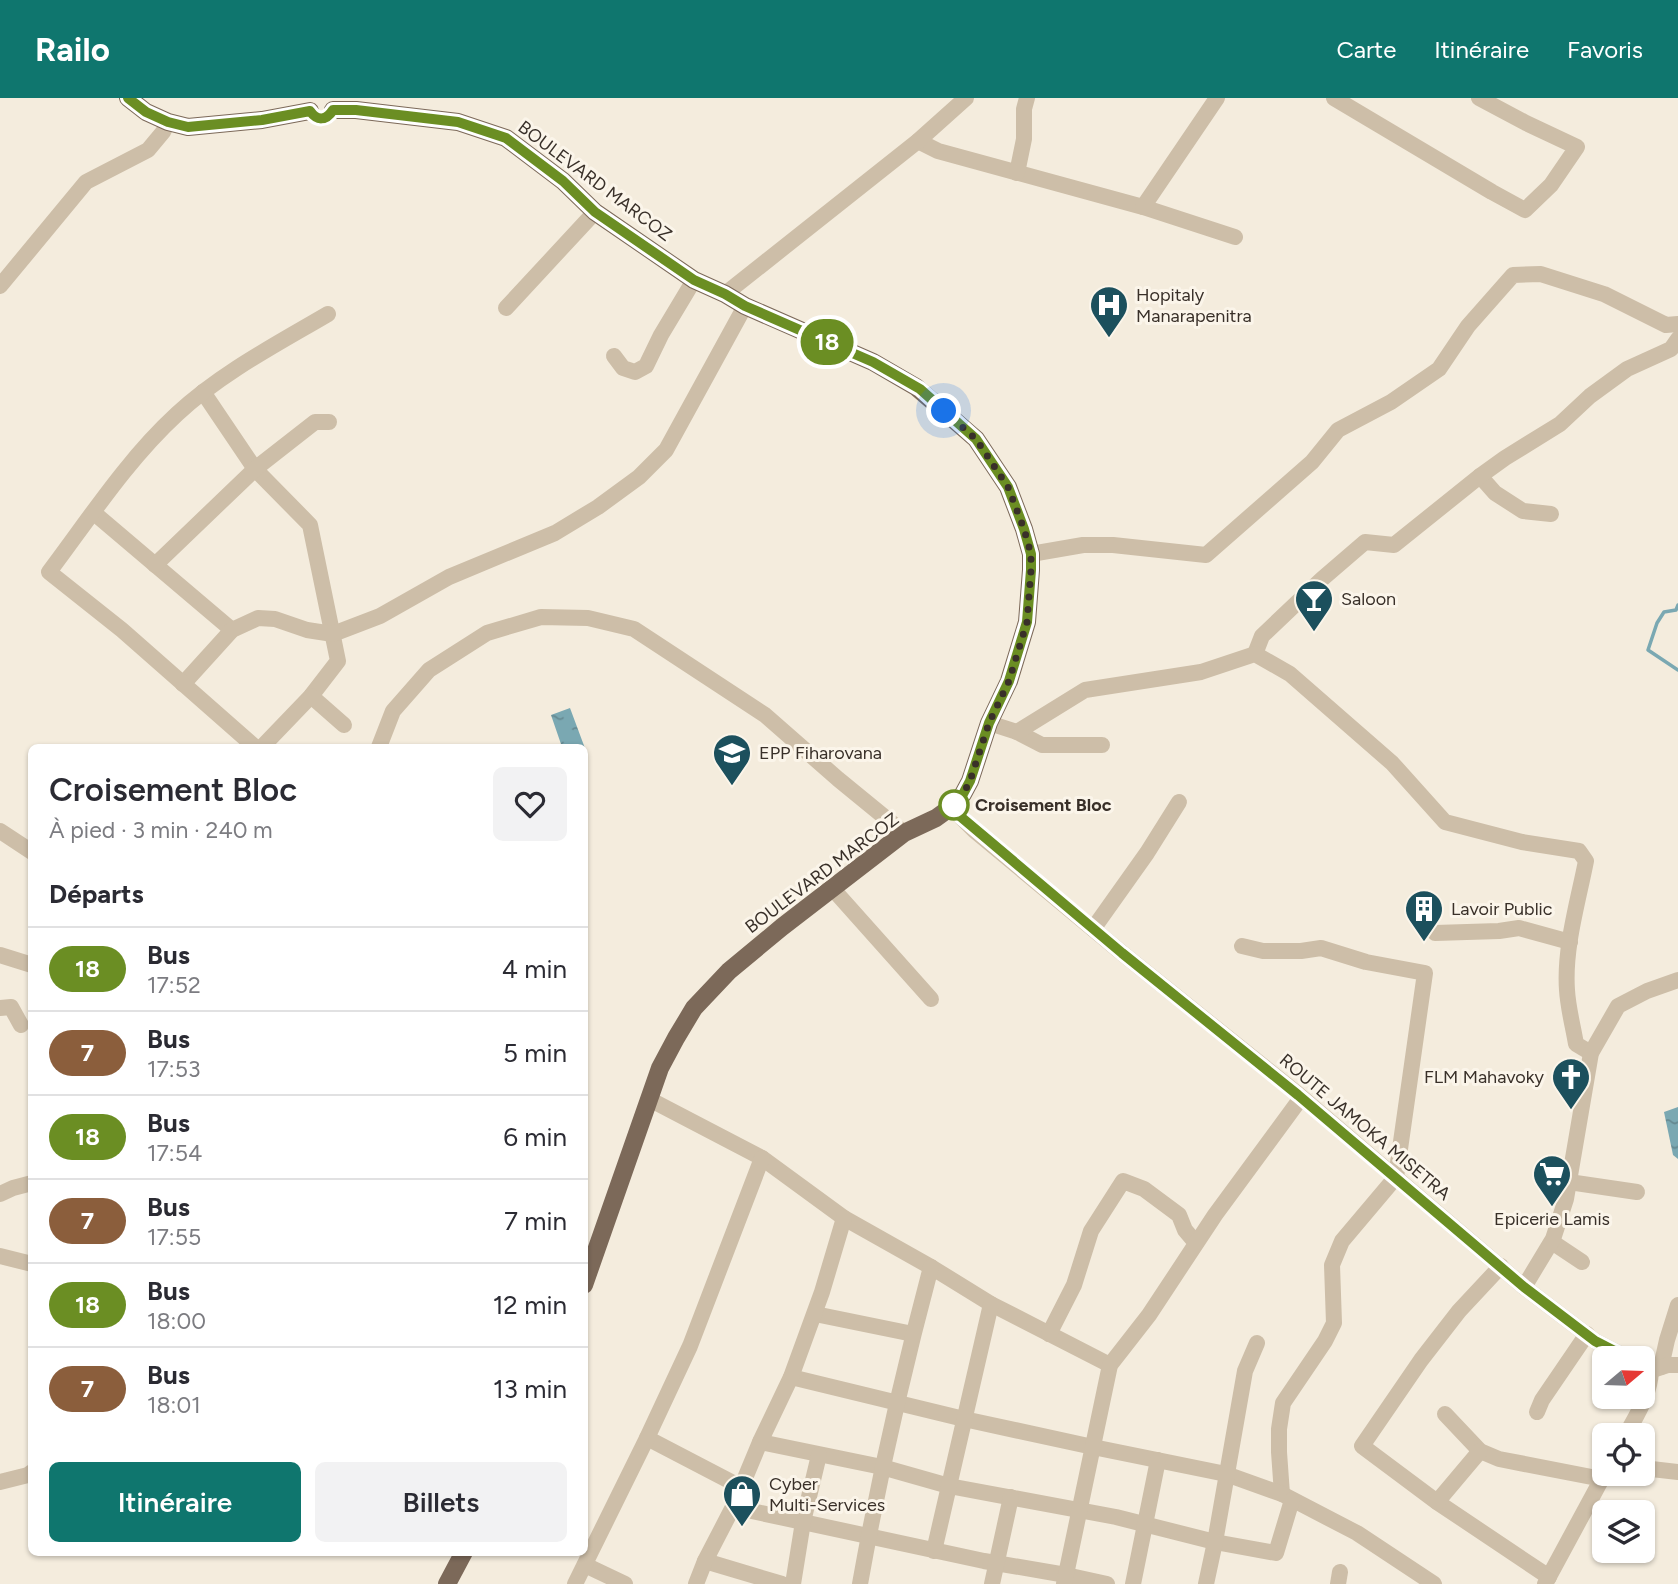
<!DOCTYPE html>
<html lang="fr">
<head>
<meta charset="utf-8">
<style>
  :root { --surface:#fff; --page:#f2f2f3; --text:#2b2b33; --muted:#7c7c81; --line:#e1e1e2; --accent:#0f766e }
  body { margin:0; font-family:Figtree,sans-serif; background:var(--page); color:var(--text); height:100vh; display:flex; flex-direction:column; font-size:26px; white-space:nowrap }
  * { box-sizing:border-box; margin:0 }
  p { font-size:23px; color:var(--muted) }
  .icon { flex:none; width:38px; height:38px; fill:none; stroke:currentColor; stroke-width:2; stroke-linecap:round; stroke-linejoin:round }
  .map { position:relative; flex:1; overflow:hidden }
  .panel { position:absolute; left:28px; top:646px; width:560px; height:812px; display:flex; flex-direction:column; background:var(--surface); border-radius:10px; box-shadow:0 2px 5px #0004 }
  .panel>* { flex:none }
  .badge { padding:0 14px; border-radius:23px; font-size:24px; line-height:46px }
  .needle { width:46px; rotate:71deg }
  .tools { position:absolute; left:1592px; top:1248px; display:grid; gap:14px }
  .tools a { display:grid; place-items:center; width:63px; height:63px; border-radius:10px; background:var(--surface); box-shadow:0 2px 5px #0004; font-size:35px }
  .you { position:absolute; width:35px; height:35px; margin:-18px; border:5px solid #fff; border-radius:50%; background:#1a73e8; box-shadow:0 0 0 10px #1a73e833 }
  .map>.badge { position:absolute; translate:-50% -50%; box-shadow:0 0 0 4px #fff }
  h2 { padding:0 21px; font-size:26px; line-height:63px }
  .round { display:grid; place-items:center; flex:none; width:74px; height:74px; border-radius:10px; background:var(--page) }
  .summary { display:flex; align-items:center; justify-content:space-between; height:119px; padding:0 21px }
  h1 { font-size:33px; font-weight:600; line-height:52px }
  .primary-button { display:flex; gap:14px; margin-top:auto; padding:14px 21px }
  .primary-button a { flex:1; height:80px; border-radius:10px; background:var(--accent); color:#fff; font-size:28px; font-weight:600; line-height:80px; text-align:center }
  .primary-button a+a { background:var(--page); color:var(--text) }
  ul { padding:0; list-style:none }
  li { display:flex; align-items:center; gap:21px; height:84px; padding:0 21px; border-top:2px solid var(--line) }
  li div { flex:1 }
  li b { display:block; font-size:26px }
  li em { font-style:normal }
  li .badge { min-width:77px; font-weight:700; text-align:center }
  header { display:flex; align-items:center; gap:42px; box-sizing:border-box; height:98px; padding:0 35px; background:var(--accent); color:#fff }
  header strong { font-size:33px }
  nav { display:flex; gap:38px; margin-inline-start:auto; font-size:24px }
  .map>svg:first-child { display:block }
  .water { fill:url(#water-ripples) }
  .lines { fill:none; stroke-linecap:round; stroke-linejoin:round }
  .stream { stroke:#7aa8b2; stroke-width:3.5 }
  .minor { stroke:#cdbea8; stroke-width:16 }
  .major { stroke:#7c6959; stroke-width:18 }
  .line-casing { stroke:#fff; stroke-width:16 }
  .line { stroke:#6b8e23; stroke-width:10 }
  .walk { stroke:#393029; stroke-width:7; stroke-dasharray:0 12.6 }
  .stop-dot { fill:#fff; stroke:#6b8e23; stroke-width:3.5 }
  .labels { text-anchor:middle; stroke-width:6; stroke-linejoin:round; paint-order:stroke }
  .street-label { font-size:18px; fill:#393029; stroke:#fbf5ea }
  .poi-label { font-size:18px; fill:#393029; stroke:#fbf5ea; text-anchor:start }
  .stop-label { font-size:18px; font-weight:bold; fill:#393029; stroke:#fbf5ea; text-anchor:start }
</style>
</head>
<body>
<header>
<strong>Railo</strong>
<nav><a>Carte</a><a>Itinéraire</a><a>Favoris</a></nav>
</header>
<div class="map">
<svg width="1678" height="1486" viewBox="0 0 1678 1486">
  <defs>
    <pattern id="water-ripples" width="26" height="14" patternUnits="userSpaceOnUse" patternTransform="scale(1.75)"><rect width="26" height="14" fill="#7aa8b2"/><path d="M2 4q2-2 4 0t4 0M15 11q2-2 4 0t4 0" fill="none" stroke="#658991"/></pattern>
  </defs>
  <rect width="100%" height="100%" fill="#f4ecdd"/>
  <g class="water">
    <polygon points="570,610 586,653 585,653 584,649 562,649 551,617"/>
    <polygon points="1678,1009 1678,1061 1673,1057 1664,1014"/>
  </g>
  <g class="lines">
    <polyline class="stream" points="1678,507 1676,512 1664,514 1657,525 1648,552 1678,572"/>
    <g class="minor">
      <polyline points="1334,0 1492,94 1525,112 1551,87 1577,49 1526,25 1479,0"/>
      <polyline points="918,43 938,53 1143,109 1235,139"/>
      <polyline points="1017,75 1024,41 1024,11 1027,0"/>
      <polyline points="1143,109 1217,0"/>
      <polyline points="0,188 86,84 148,52 163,34 168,24"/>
      <polyline points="725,196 918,43 966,0"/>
      <polyline points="506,210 595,114"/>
      <polyline points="614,258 623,270 635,274 646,268 661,237 694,182"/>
      <polyline points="203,294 255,371 310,427 338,563 311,598 262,649"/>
      <polyline points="1480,378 1495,395 1523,413 1551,416"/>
      <polyline points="94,415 232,532"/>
      <polyline points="1031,456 1083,447 1113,447 1206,457 1312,364 1338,332 1391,304 1439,271 1468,228 1513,177 1541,176 1604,196 1666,227 1678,226"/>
      <polyline points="155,467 255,371 315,324 329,324"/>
      <polyline points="1255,556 1262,538 1322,481 1365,444 1394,447 1480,378 1505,360 1560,326 1590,298 1627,271 1671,251 1678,241"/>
      <polyline points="183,586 232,532 258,520 275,521 307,532 333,536 380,518 449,479 555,435 598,409 639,379 666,352 745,208"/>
      <polyline points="311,598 344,627"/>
      <polyline points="989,625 1017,634 1042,647 1102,647"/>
      <path d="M 1017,634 L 1085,592 L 1201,574 L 1255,556 L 1290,576 L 1392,665 L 1445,724 L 1522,744 L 1579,753 L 1586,763 C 1578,804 1564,850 1567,892 C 1568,910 1573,928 1576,946 L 1591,955"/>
      <path d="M 255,649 L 122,532 L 49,474 C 89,421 127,362 177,316 C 221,275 277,246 328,216"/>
      <polyline points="379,649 393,613 429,572 487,535 541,519 588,520 634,531 765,617 838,681 904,735"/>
      <polyline points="954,707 961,719 975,733 1122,855 1299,997 1524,1189 1595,1243 1628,1260"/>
      <polyline points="0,733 32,754"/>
      <polyline points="832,790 931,901"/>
      <polyline points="1093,831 1147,755 1179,704"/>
      <polyline points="1435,835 1499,833 1519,830 1570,844"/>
      <polyline points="1242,848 1263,853 1301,853 1321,850 1366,864 1425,875 1396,1079 1342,1143 1332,1167 1334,1225 1325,1243 1283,1305 1279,1331 1279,1354 1282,1396"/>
      <polyline points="0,857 32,867"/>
      <polyline points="0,910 11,909 21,927"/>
      <polyline points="649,1001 762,1060 844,1120 931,1169 991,1206 1110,1267"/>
      <polyline points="1569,1084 1637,1094"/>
      <polyline points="0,1096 13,1090 32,1085"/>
      <polyline points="1552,1144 1582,1164"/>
      <polyline points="0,1158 32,1166"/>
      <polyline points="1501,1168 1459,1213 1421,1262 1362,1348 1437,1404 1549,1479"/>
      <polyline points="1524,1189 1553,1141 1566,1101 1591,955 1618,908 1647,893 1678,882"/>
      <polyline points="815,1216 913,1236"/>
      <polyline points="1049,1236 1074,1187 1091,1133 1123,1083 1144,1091 1179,1117 1185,1132 1196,1145"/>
      <polyline points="1661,1269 1667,1242 1678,1207"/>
      <polyline points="1653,1272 1668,1267 1678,1267"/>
      <polyline points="791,1279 964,1321 1093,1349 1226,1376 1282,1396 1357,1435 1434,1486"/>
      <polyline points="1537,1314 1542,1302 1587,1236"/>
      <polyline points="1445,1316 1480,1353 1499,1361 1602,1381"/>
      <path d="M 1626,1337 C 1637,1316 1650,1297 1651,1273"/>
      <polyline points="647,1340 741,1389"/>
      <polyline points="760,1344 882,1369 949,1388 1116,1419 1215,1444 1276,1455 1292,1402"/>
      <polyline points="1643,1370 1678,1374"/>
      <polyline points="0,1384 28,1377 32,1374"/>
      <polyline points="1437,1404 1480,1353"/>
      <polyline points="733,1409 984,1463 1066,1477 1107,1486"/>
      <polyline points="934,1453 991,1206"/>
      <polyline points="705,1463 782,1486"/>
      <polyline points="585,1467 625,1486"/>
      <polyline points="575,1486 647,1340 690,1248 762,1060"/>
      <polyline points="696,1486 705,1463 733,1409 760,1344 791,1279 822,1194 844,1120"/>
      <polyline points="793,1486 803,1424 819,1357"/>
      <path d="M 860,1486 C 879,1379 903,1274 931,1169"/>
      <polyline points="992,1486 1011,1399"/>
      <polyline points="1064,1486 1110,1267 1149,1217 1215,1117 1301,1000"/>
      <polyline points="1133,1486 1158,1362"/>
      <polyline points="1206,1486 1215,1444 1245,1273 1257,1245"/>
      <polyline points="1338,1486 1340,1474"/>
      <polyline points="1545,1486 1605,1375"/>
    </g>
    <g class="major">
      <polyline points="128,0 146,14 168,24 188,29 262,22 310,13"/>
      <polyline points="333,12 356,12 458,24 506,40 563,83 595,114 694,182 725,196 745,208 873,264 916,289 976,341 1008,389 1024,431 1031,456 1031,472 1027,524 1009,583 989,625 970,683 963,696 954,707 936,720 904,735 782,829 729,873 694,910 676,940 660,970 584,1187"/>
      <polyline points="447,1486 464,1454"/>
    </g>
  </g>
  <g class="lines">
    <defs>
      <path id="line" d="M 128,0 L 146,14 L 168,24 L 188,29 L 262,22 L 310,13 C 317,23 326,23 333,12 L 356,12 L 458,24 L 506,40 L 563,83 L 595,114 L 694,182 L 725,196 L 745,208 L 873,264 L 920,291 L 976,341 L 1008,389 L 1024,431 L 1031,456 L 1031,472 L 1027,524 L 1009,583 L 989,625 L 970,683 L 963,696 L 954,707 L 961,719 L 1122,855 L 1298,997 L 1524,1189 L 1595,1243 L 1628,1260"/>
    </defs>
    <use href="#line" class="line-casing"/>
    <use href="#line" class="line"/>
    <polyline class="walk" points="944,313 976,341 1008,389 1024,431 1031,456 1031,472 1027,524 1009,583 989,625 970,683 963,696 954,707"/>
  </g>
  <defs>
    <symbol id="hospital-pin" viewBox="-11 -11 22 30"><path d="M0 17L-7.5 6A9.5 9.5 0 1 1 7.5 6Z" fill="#1c505d" stroke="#fbf5ea"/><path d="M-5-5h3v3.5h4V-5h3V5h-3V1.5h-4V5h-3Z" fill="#fff"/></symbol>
    <symbol id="bar-pin" viewBox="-11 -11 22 30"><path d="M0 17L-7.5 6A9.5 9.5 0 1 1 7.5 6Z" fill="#1c505d" stroke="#fbf5ea"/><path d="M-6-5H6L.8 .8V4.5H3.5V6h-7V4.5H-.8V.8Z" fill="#fff"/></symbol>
    <symbol id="school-pin" viewBox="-11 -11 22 30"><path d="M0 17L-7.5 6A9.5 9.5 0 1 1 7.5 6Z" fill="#1c505d" stroke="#fbf5ea"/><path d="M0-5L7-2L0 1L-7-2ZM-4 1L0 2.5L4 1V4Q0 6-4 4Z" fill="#fff"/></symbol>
    <symbol id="building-pin" viewBox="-11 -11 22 30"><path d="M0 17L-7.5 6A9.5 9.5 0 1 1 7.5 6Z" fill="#1c505d" stroke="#fbf5ea"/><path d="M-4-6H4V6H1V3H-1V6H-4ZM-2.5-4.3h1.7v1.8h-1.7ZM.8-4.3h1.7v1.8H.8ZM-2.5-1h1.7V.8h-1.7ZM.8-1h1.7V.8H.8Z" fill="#fff"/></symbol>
    <symbol id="church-pin" viewBox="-11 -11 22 30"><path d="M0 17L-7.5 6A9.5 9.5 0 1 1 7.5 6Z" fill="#1c505d" stroke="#fbf5ea"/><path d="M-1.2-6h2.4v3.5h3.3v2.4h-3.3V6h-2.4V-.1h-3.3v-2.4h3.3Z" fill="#fff"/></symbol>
    <symbol id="supermarket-pin" viewBox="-11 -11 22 30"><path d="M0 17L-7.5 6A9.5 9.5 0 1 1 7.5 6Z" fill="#1c505d" stroke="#fbf5ea"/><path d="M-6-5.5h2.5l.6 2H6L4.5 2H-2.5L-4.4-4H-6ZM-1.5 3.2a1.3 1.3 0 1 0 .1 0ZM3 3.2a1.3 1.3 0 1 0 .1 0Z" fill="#fff"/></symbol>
    <symbol id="shop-pin" viewBox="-11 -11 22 30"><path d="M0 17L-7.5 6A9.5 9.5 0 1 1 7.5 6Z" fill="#1c505d" stroke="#fbf5ea"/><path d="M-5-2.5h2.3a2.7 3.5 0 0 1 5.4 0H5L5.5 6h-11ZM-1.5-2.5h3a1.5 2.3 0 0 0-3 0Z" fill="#fff"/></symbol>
  </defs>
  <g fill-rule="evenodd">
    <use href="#hospital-pin" x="1087" y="185" width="44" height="60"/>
    <use href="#bar-pin" x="1292" y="479" width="44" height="60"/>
    <use href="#school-pin" x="710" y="633" width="44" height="60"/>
    <use href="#building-pin" x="1402" y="789" width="44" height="60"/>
    <use href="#church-pin" x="1549" y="957" width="44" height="60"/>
    <use href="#supermarket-pin" x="1530" y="1054" width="44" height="60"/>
    <use href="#shop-pin" x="720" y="1374" width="44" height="60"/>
  </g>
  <circle class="stop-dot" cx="954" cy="707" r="14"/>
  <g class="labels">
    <g class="street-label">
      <text transform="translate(595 83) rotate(37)" y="6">BOULEVARD MARCOZ</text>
      <text transform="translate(822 775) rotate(-37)" y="6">BOULEVARD MARCOZ</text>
      <text transform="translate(1365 1029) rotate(40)" y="6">ROUTE JAMOKA MISETRA</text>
    </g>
    <g class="poi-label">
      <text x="1136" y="203">Hopitaly<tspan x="1136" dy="21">Manarapenitra</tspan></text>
      <text x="1341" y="507">Saloon</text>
      <text x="759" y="661">EPP Fiharovana</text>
      <text x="1451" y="817">Lavoir Public</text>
      <text x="1544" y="985" text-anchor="end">FLM Mahavoky</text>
      <text x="1552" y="1127" text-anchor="middle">Epicerie Lamis</text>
      <text x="769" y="1392">Cyber<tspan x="769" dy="21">Multi-Services</tspan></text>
    </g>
    <g class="stop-label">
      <text x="975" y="713">Croisement Bloc</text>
    </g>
  </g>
</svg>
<div class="tools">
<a><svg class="needle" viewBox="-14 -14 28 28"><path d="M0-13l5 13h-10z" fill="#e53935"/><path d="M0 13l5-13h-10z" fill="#7c7c81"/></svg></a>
<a><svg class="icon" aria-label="locate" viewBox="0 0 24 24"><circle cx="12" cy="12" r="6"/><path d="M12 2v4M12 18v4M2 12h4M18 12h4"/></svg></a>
<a><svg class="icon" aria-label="layers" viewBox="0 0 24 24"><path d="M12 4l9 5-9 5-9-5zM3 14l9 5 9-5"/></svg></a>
</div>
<div class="you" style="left:944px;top:313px"></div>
<b class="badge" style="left:827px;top:244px;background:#6b8e23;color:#fff">18</b>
<section class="panel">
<div class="summary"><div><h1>Croisement Bloc</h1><p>À pied · 3 min · 240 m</p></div><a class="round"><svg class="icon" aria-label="heart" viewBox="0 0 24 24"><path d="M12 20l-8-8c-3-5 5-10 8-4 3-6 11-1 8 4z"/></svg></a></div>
<h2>Départs</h2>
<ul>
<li><span class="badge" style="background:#6b8e23;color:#fff">18</span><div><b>Bus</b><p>17:52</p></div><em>4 min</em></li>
<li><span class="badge" style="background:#8b5e3c;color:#fff">7</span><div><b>Bus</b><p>17:53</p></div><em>5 min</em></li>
<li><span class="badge" style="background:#6b8e23;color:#fff">18</span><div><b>Bus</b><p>17:54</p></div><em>6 min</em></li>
<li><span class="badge" style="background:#8b5e3c;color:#fff">7</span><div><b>Bus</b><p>17:55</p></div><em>7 min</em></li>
<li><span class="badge" style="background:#6b8e23;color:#fff">18</span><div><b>Bus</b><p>18:00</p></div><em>12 min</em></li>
<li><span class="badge" style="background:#8b5e3c;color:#fff">7</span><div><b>Bus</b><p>18:01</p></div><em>13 min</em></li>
</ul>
<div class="primary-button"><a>Itinéraire</a><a>Billets</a></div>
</section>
</div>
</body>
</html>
